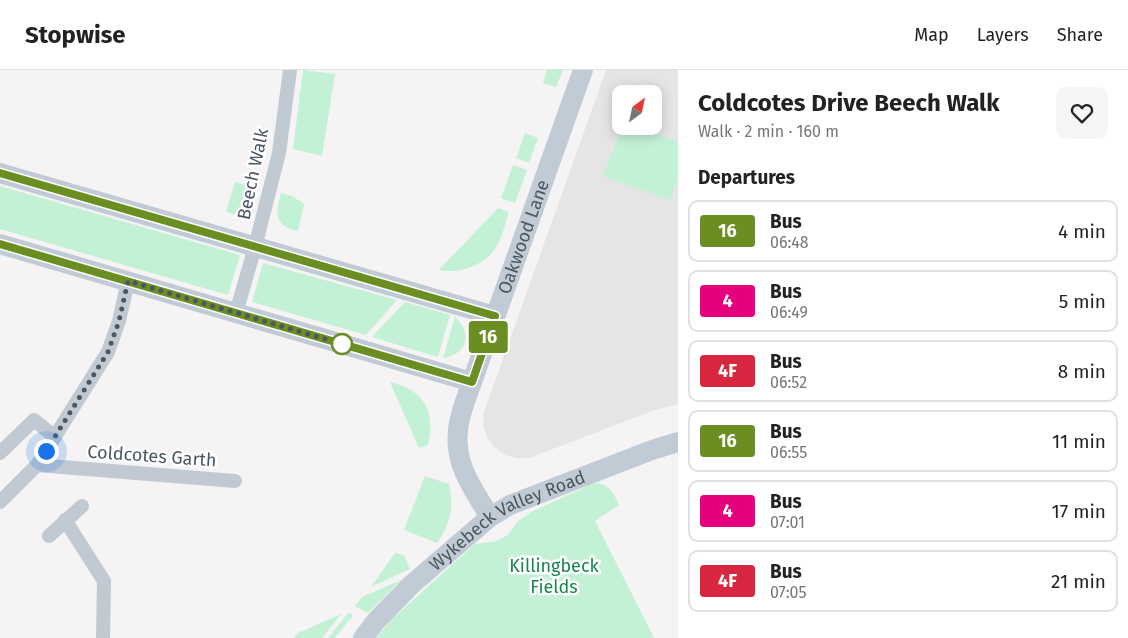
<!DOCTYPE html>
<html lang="en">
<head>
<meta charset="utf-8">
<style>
  :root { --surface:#fff; --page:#f6f6f6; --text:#222; --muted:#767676; --line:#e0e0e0 }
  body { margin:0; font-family:"Fira Sans",sans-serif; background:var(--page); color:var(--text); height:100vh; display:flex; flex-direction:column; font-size:19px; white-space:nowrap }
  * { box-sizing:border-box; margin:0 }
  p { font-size:16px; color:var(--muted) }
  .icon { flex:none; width:28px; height:28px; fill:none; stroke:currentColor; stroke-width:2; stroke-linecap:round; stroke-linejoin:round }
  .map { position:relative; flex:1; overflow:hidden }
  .side { display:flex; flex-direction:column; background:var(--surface); width:450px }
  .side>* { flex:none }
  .badge { padding:0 10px; border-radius:4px; font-size:18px; line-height:32px }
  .needle { width:32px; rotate:33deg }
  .tools { position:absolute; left:612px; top:15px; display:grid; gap:10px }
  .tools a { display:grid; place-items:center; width:50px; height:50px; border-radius:10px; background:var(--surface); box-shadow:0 2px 12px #0003; font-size:25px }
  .you { position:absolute; width:25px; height:25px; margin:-12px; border:4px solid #fff; border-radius:50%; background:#1a73e8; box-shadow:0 0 0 8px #1a73e833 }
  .map>.badge { position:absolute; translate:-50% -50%; box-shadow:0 0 0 2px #fff }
  h2 { padding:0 20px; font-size:19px; line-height:45px }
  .round { display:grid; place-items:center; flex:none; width:52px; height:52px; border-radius:10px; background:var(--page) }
  .headline { display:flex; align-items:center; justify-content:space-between; height:85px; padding:0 20px }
  h1 { font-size:24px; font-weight:700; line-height:38px }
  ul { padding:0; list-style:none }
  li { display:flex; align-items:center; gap:15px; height:62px; margin:0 10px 8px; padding:0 10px; border:2px solid var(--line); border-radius:10px }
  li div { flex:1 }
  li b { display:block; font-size:19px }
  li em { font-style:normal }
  li .badge { min-width:55px; font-weight:700; text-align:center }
  header { display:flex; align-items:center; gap:30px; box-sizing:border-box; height:70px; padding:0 25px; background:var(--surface); border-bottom:1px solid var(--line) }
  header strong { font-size:24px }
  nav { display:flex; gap:28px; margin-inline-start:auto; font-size:18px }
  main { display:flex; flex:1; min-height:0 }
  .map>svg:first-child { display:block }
  .education { fill:#e6e4e5; fill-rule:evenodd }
  .green { fill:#c3f1d5 }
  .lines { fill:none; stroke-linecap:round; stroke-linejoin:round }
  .street { stroke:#c1cad2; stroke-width:14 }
  .secondary { stroke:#c1cbd6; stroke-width:20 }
  .line-casing { stroke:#fff; stroke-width:11 }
  .line { stroke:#6b8e23; stroke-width:8 }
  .walk { stroke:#4a5661; stroke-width:5; stroke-dasharray:0 9 }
  .stop-dot { fill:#fff; stroke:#6b8e23; stroke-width:2.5 }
  .labels { text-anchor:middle; stroke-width:5; stroke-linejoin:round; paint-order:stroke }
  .street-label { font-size:18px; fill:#4a5661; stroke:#fff }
  .park-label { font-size:18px; fill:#17864f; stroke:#fff }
</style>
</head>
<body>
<header>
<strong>Stopwise</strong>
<nav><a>Map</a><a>Layers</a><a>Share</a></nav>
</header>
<main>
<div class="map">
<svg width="678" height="568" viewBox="0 0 678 568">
  <rect width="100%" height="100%" fill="#f5f3f3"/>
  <path class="education" d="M 606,0 L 678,0 L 678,334 L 655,340 L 529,388 L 517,388 L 505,385 L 494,377 L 487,367 L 483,355 L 484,342 ZM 621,24 L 654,24 L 654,56 L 621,56 Z"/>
  <g class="green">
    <polygon points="303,0 335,4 322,86 293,79"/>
    <polygon points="547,0 563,0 556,17 543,13"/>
    <polygon points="622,56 637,56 678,72 678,108 670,130 603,106"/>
    <polygon points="525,63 538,68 529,93 516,88"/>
    <polygon points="513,95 527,100 515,133 501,128"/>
    <path d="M 235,112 L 258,118 C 254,130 253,141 239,145 L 226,142 Z"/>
    <polygon points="0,116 240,185 228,225 0,159"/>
    <path d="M 281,123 L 292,126 L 304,134 L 298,161 C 274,156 275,144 281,123 Z"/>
    <path d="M 498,138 L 509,142 C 505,155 502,168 495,179 C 483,196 459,204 439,200 Z"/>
    <polygon points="263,193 397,230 366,265 252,232"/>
    <polygon points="405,232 450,245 438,287 372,267"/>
    <path d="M 455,247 C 473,263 467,285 443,288 Z"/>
    <path d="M 390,312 C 424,320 436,341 428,375 L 419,378 Z"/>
    <path d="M 425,406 L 449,414 C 454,438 451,452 437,473 L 404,460 Z"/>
    <path d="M 598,413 C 611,416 614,424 619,435 L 595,451 L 654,568 L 376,568 L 392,549 L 475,474 L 497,471 L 508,465 L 517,452 L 533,441 L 592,414 Z"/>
    <polygon points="395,483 404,485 410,499 371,517"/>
    <polygon points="401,510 368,543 355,536 362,527"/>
    <polygon points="348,543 352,544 352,548 348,551 335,568 328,568"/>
    <polygon points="341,544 322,568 294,568 298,563"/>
  </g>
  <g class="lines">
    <g class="street">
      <polyline points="236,243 255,177 279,83 290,0"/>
      <polyline points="0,383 34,350 55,367"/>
      <polyline points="37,395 235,411"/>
      <polyline points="0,432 37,395 108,282 119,251 128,211"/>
      <polyline points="65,450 104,511 103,568"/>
      <polyline points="49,466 82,436"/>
    </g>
    <g class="secondary">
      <polyline points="0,103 495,246"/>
      <polyline points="0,174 472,312"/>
      <path id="s1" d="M 490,447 C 473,419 454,394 458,361 C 459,344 467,327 472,312 L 583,0"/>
      <path id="s2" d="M 363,568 L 376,551 L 411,515 L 490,447 L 510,435 L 652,380 L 678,372"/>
    </g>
  </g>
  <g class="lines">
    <defs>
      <polyline id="line" points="0,103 495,246 472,312 0,174"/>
    </defs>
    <use href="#line" class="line-casing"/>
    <use href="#line" class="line"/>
    <polyline class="walk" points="46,381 108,282 119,251 128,211 342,274"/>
  </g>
  <circle class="stop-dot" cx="342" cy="274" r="10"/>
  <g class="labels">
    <g class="street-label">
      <text transform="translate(253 104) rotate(-78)" y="6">Beech Walk</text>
      <text dy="6" stroke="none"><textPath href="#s1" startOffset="299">Oakwood Lane</textPath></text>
      <text transform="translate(152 386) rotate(4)" y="6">Coldcotes Garth</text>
      <text dy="6" stroke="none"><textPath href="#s2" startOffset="189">Wykebeck Valley Road</textPath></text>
    </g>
    <g class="park-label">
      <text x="554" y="502">Killingbeck<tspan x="554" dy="21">Fields</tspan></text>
    </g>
  </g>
</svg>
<div class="tools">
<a><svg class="needle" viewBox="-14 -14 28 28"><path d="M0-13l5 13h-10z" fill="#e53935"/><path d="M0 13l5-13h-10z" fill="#767676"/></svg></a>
</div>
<div class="you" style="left:46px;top:381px"></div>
<b class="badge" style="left:488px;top:267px;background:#6b8e23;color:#fff">16</b>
</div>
<section class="side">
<div class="headline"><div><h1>Coldcotes Drive Beech Walk</h1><p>Walk · 2 min · 160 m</p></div><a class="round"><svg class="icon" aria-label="heart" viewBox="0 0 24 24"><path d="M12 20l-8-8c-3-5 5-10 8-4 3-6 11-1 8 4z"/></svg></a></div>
<h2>Departures</h2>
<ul>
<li><span class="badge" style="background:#6b8e23;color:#fff">16</span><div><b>Bus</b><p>06:48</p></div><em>4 min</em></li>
<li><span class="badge" style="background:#e6007e;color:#fff">4</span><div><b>Bus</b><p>06:49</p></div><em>5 min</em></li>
<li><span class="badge" style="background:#d7263d;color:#fff">4F</span><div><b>Bus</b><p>06:52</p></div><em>8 min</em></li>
<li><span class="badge" style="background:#6b8e23;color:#fff">16</span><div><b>Bus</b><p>06:55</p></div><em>11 min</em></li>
<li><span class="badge" style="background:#e6007e;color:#fff">4</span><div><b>Bus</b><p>07:01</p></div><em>17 min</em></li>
<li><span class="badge" style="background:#d7263d;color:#fff">4F</span><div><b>Bus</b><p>07:05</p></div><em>21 min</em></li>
</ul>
</section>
</main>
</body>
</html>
